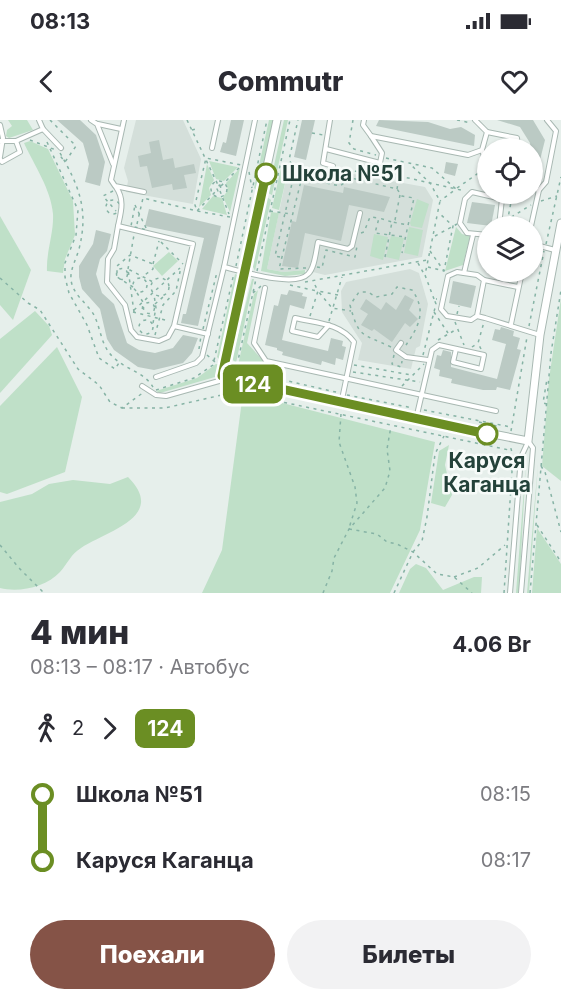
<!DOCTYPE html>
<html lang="ru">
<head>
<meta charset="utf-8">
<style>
  :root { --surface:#fff; --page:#f2f2f3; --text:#2b2b33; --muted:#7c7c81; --accent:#855347 }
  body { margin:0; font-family:Inter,sans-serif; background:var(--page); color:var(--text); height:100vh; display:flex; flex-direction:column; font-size:22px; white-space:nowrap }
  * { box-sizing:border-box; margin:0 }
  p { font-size:20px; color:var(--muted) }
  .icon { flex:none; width:33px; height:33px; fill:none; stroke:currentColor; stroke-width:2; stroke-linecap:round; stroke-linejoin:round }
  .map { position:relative; height:473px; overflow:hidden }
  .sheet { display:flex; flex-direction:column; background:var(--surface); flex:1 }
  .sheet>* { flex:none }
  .badge { padding:0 12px; border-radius:9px; font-size:21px; line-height:39px }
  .tools { position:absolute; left:477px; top:18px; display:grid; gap:12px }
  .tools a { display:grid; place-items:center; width:66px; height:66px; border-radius:50%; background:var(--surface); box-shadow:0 2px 4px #0004; font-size:30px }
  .map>.badge { position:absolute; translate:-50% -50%; box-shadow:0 0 0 3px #fff }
  .legs { display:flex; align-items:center; gap:9px; height:66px; padding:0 30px; font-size:20px }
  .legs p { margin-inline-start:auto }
  .overview { display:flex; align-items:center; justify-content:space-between; height:102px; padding:0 30px }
  h1 { font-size:33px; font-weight:800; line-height:45px }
  .cta { display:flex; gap:12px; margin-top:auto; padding:12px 30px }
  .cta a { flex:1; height:69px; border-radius:36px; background:var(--accent); color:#fff; font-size:24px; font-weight:800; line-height:69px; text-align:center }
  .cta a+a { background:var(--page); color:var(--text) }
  ul { padding:0 30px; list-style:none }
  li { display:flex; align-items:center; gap:21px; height:66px; font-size:22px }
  li i { display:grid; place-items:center; width:9px; height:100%; margin:0 8px; background:currentColor }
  li i::after { content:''; width:15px; height:15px; margin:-8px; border:4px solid; border-radius:50%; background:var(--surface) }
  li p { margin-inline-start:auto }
  li:first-child i { background:linear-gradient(#0000 50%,currentColor 0) }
  li:last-child i { background:linear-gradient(currentColor 50%,#0000 0) }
  .status { display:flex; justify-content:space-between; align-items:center; height:42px; padding:0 30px; background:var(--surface); direction:ltr }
  .status svg { height:16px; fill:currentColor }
  header { display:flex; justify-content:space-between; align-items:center; height:78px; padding:0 30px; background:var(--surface); font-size:27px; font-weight:800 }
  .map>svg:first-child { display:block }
  .built { fill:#d4dfda }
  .green { fill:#bfe0c8 }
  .building { fill:#bbcac4 }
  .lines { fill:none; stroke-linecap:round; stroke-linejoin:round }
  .service-casing { stroke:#a8b8b2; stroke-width:6 }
  .minor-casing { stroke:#a8b8b2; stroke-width:9 }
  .path { stroke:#86b3a5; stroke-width:1.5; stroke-dasharray:3 4.5; stroke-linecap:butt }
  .service { stroke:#fff; stroke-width:4 }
  .minor { stroke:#fff; stroke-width:7 }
  .line-1-casing { stroke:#fff; stroke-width:14 }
  .line-1 { stroke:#6b8e23; stroke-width:9 }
  .stop-1-dot { fill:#fff; stroke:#6b8e23; stroke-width:3 }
  .labels { text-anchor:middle; stroke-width:5; stroke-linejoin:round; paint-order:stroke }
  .stop-label { font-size:21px; font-weight:bold; fill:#24423a; stroke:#f7fbf9; text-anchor:start }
</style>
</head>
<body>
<div class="status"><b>08:13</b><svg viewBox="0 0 49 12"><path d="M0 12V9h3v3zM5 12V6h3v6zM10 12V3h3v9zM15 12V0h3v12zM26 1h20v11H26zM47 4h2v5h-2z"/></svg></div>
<header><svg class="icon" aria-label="back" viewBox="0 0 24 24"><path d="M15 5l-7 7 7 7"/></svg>Commutr<svg class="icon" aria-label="heart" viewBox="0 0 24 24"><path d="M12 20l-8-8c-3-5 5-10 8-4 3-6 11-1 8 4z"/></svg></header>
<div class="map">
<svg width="561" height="473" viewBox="0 0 561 473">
  <rect width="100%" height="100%" fill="#e6efeb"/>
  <g class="built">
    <polygon points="136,0 183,0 201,39 193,84 126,72 128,61 124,48"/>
    <polygon points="288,50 319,57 348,53 425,67 433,80 422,137 325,155 305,150 283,152 267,149"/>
    <polygon points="410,149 419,153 428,184 420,226 416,228 411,249 358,240 362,223 342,192 341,171 346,162"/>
  </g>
  <g class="green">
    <polygon points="8,0 27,0 33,10 9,18 6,16 7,10 12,6"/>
    <polygon points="269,0 274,0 259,72 254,68"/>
    <polygon points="284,0 288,0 272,75 268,73"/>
    <path d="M 30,21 L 48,29 L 73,81 L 75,115 L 65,139 L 63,153 L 47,151 C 46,132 54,113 53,94 C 51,69 34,45 24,23 Z"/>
    <polygon points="209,41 237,47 238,47 224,61 216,59"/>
    <polygon points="207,44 214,60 209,68 211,75 199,87"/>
    <polygon points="240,48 230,92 223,77 228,70 226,63"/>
    <polygon points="281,48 288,50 279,90 272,88"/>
    <polygon points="213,76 222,78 227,95 202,89"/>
    <polygon points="267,77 271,80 255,151 252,145"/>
    <polygon points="417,79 429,84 422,108 411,106 410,103"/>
    <polygon points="271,92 279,93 267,149 283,152 305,150 305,154 285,156 261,151"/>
    <polygon points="0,96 31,150 13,200 0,185"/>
    <polygon points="409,107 423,110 418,136 404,133"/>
    <polygon points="456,107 462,114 470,116 463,145 445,151"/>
    <polygon points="374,114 388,117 383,140 370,136"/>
    <polygon points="391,116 404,118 399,140 386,137"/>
    <polygon points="169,132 178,141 162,156 153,146"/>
    <polygon points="235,154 240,156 239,162 222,240 220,240 217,237"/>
    <polygon points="252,159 254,159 236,243 232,239"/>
    <polygon points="258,170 247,223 268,246 267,255 241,249 238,245 254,174"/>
    <polygon points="561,178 561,361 542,346 549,259"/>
    <polygon points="35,191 49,206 52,215 0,273 0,219"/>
    <polygon points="57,227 82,277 65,352 7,374 0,372 0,286"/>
    <polygon points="216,244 221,245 215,257 160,273 156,271 197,258"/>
    <polygon points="241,255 339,275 333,277 241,258"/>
    <polygon points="243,273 435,322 420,410 390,473 202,473 222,430"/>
    <polygon points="449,325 445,345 452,375 445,387 431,383 439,331"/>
    <polygon points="526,342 519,473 516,473"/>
    <polygon points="538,344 529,473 527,473"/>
    <path d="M 128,357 C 168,397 106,411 81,428 C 71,434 68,443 60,452 C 46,467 19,473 0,468 L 0,382 L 32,374 L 49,364 L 73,360 L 110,364 Z"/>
    <polygon points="537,408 561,444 561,473 532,473"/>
    <polygon points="416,444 426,448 443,470 474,457 482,457 481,473 399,473 410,449"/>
  </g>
  <g class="building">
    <polygon points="57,0 80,0 96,15 105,42 100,66 85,62 89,44 83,23"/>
    <polygon points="231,0 244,0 236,36 220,32 223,22 226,23"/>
    <polygon points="302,0 315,0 306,40 294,37"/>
    <polygon points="379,0 428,2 450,9 461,7 475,15 474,26 376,6"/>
    <polygon points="497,0 533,0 545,20 534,64 530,23 520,7"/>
    <polygon points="159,20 163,40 173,38 175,48 194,44 196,53 184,55 187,68 173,70 172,64 152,68 147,46 140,47 138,36 151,33 149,22"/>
    <polygon points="446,42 458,44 455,56 444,53"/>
    <polygon points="304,65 343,73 344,67 390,77 384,92 349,85 341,121 305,113 298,148 282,146 292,101 296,102"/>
    <polygon points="472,82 495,85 491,106 467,103"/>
    <polygon points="149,89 221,106 198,206 181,203 183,194 186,194 204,118 145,106"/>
    <polygon points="96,110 111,114 107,131 100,139 96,154 102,173 114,184 127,223 139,230 155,233 173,228 183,215 198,218 192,233 183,243 154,250 138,247 114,230 107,219 100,189 82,169 79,157 79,146 93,124"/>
    <polygon points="453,161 476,166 471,188 449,183"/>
    <polygon points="289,170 303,173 302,176 307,177 304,189 290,185 282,220 328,231 331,218 343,221 342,226 346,227 343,240 336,238 335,245 322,241 321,245 282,235 283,232 277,230 277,228 265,225 274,185 278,186 281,174 287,175"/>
    <polygon points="405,175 414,180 409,190 418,199 410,207 405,203 392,222 374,209 372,211 361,205 368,194 360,189 366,179 381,190 386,182 396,190"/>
    <polygon points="501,207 514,211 513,216 520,218 517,229 521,230 510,270 497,267 496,270 483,270 451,263 452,259 439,256 440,250 434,248 437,235 441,236 443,230 451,232 451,247 497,259 506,224 492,220 495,209 500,210"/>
  </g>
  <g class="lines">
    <defs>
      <g id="service">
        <polyline points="91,0 97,4 113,44"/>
        <polyline points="124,0 111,60 115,66 144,72"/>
        <path d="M 255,0 L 224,147 C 241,151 295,168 308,154 C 315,148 316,130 318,122 L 348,129 L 352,126 L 360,93"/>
        <polyline points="330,0 323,43 333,46"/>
        <polyline points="364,0 363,5 371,16 468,35 482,30 487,12 475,0"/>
        <polyline points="98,4 121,9"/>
        <polyline points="0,5 3,18 0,37"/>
        <polyline points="43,9 61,28"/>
        <polyline points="487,12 517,18 518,28"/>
        <polyline points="0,21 16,21 43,9 39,0"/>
        <polyline points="212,28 218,0"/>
        <polyline points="326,29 380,43 382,33 371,16"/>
        <polyline points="482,30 488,49"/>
        <polyline points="0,39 2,42 20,32 16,21"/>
        <path d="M 116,67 C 125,80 121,92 118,106"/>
        <polyline points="539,70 546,62 556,11 547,0"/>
        <polyline points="531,106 539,70 532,68"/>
        <polyline points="488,115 467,113 460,103 465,79 472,72 502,79 499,106"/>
        <polyline points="532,124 555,130"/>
        <polyline points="464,153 473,115"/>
        <polyline points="484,160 518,167"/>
        <polyline points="265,168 254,223 266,241 496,291"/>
        <polyline points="477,196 484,160 477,155 457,152 448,156 441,189 447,196 471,200 477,196 485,198 540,215"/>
        <polyline points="511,204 522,152"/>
        <path d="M 329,205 L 318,217 L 292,211 L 295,198 C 316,203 340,203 354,222 L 341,284"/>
        <polyline points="174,206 168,217 159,221 137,217 131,210 125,185 107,162 108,139 114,129 118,106 193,124 174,206 208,214"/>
        <polyline points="401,223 396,230 406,237 428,240"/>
        <polyline points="156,257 196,243 202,237 224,147"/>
        <polyline points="142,266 156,275 166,276 219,261 222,256"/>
        <polyline points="416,299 432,230 439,225 484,235 481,249 453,242 456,229"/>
        <polyline points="510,473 521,337 528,322"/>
        <polyline points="521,473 533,328 528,321"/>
      </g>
      <polyline id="minor" points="277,0 222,256 341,284 528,321 540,215 561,103"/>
    </defs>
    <use href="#service" class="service-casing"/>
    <use href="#minor" class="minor-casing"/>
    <g class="path">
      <polyline points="50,0 76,26 65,42 58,33"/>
      <polyline points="187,0 218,65"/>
      <polyline points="353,0 349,23 354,29 376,35"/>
      <polyline points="457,0 471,3"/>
      <polyline points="192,10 199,8"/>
      <polyline points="312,13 323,15"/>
      <polyline points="30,20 56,30"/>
      <polyline points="47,22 78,90 76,115 65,143 65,157 69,173 87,205 99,238 115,249 119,243"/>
      <path d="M 60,33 C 79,66 89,90 79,129 C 76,140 70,149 71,160 C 73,175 87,183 94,195 C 101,209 101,226 113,237 C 126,250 143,251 153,267"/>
      <polyline points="386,38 408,43"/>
      <polyline points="281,47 321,55 347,51 382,52 465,71"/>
      <polyline points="296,50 289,40 298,0"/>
      <polyline points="249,52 252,68"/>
      <polyline points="318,56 317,61 340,66 351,58 397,69 402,76 414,78 402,133"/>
      <circle cx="219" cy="69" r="8"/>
      <polygon points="220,65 221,69 218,71 216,67"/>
      <polyline points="221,66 239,48"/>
      <polyline points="457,68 483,50"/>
      <polyline points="397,69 399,57"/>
      <polyline points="113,71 103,76 116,91"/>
      <polyline points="220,71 229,94"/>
      <polyline points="400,75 395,100 392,102 379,98 375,113 405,117"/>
      <circle cx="113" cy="87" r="7"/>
      <polyline points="506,80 511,82 508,98 512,106"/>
      <polyline points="541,81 557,76"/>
      <polygon points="135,85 147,110 131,106"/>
      <polyline points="270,91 291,94"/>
      <polyline points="230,97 197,91 195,85 206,38 241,45"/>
      <polyline points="505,101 531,85"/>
      <polyline points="137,104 143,78 197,91 217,70"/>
      <polyline points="361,113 364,112 370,97 379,98"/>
      <polyline points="435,116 457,104"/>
      <polyline points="161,122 183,144"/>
      <polyline points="546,124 561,57"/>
      <polyline points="430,131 444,151"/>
      <polyline points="280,137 275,136 294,55 301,56"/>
      <polyline points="385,137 392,102 408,105"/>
      <polyline points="418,143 424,154"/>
      <polyline points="153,144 159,121"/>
      <polyline points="236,146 267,0"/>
      <polyline points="317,147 322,148 326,130 355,137 357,126"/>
      <polyline points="428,147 444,151 453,106 439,93"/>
      <polyline points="306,148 279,149 302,57 317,61"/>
      <circle cx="122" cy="154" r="5.5"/>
      <polyline points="128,149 134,115"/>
      <polyline points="257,151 290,0"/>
      <circle cx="140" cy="165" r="7"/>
      <circle cx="160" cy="167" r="9"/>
      <polyline points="0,158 28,183 40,190 78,249 99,265 110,282 122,288 144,272"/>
      <polyline points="305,162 427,140"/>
      <polyline points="290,165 317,171"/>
      <polyline points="133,167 117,157 117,146 130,135 153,144 153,149 142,157"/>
      <polyline points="137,173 143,182 142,193"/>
      <polyline points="253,173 261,166"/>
      <polyline points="338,175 318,171 332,188 351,191"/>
      <polyline points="434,179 425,155 440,81 430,63 409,43 432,48 456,69 440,81"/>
      <circle cx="149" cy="188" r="5.5"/>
      <polyline points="155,184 163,177"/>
      <polyline points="134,190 180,148"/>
      <polyline points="133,192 169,201"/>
      <polyline points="134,192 128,149 153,162"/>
      <polyline points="434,192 448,213"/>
      <polyline points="457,194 459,186"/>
      <polyline points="310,196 318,171 313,161"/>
      <circle cx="146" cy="207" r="7"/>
      <polyline points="329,201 342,157"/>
      <polyline points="455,202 464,225"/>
      <polyline points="153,203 156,188 154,175"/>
      <polyline points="529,206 544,131"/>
      <polyline points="203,209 217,152"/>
      <polyline points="155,215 163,185 176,171 181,147"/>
      <polyline points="438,220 457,209"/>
      <path d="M 391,227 C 362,213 359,219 350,185 L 359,172 L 368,172 L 376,177 L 392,174 L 397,167 L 412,170 C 427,191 419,206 406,225"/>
      <polyline points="472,227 478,223"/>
      <polyline points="199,229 201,216"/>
      <polyline points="481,229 478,223 484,202"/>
      <polyline points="207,235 215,242"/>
      <polyline points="394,235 392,244 401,247 402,241"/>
      <polyline points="423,235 436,184 434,179 437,179"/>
      <polyline points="232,245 240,250 340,273"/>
      <polyline points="237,245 256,159"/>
      <polyline points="354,245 412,255"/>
      <polyline points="353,252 420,262"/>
      <polyline points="402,266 424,244"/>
      <polyline points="156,270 194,258 213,245 234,153"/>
      <polyline points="347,275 413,288"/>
      <polyline points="547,284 543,283 547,259"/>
      <polyline points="122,288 165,288 235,272 509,330"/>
      <polyline points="424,290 511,307"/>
      <polyline points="341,294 339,322 355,367 357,383 349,408"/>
      <polyline points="479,302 501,307"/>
      <polyline points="511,311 527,217"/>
      <polyline points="541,346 545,352 561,412"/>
      <polyline points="537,405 561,442"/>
      <polyline points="349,409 377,414 387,422 397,424 413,432 437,454 454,457 472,473"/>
      <polyline points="0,425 19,448 44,473"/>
      <polyline points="454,457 478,448 505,425"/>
      <polyline points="323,473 332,451 334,438 349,409 385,368 390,351 387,329 391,306"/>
      <polyline points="394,473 413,432 422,421 427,397 435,334 444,316"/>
      <polyline points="504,473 513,336 510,325"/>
      <polyline points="530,473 551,233 561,170"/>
    </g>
    <use href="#service" class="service"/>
    <use href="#minor" class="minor"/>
  </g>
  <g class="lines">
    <defs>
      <polyline id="line-1" points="266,54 222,256 487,314"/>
    </defs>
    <use href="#line-1" class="line-1-casing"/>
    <use href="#line-1" class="line-1"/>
  </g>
  <g class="stop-1-dot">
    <circle cx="266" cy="54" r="10"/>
    <circle cx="487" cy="314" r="10"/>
  </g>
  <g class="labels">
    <g class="stop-label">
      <text x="282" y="61">Школа №51</text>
      <text x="487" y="348" text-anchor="middle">Каруся<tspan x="487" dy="24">Каганца</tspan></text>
    </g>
  </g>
</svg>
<div class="tools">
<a><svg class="icon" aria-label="locate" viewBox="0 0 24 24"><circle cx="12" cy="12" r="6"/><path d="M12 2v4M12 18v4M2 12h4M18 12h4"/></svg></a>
<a><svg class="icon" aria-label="layers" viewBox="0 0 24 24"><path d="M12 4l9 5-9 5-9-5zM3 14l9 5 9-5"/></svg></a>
</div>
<b class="badge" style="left:253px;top:264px;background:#6b8e23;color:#fff">124</b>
</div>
<section class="sheet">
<div class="overview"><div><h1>4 мин</h1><p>08:13 – 08:17 · Автобус</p></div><b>4.06 Br</b></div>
<div class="legs"><svg class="icon" aria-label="walk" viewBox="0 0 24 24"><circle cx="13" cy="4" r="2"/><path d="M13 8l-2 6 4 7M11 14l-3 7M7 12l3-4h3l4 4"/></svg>2<svg class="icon" aria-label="forward" viewBox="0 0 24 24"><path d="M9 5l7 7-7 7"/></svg><b class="badge" style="background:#6b8e23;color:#fff">124</b></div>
<ul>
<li><i style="color:#6b8e23"></i><b>Школа №51</b><p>08:15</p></li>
<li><i style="color:#6b8e23"></i><b>Каруся Каганца</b><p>08:17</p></li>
</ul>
<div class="cta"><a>Поехали</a><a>Билеты</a></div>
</section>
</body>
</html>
